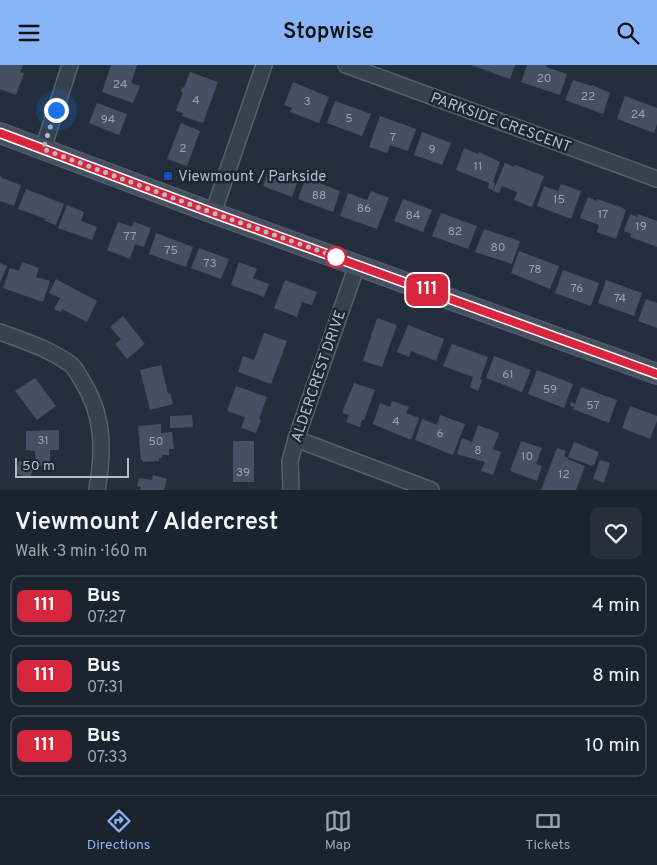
<!DOCTYPE html>
<html lang="en">
<head>
<meta charset="utf-8">
<style>
  :root { --surface:#1b232e; --page:#282f3a; --text:#f1f3f6; --muted:#a0a4aa; --line:#39404a; --accent:#8ab4f8 }
  body { margin:0; font-family:Overpass,sans-serif; background:var(--page); color:var(--text); height:100vh; display:flex; flex-direction:column; font-size:19px; white-space:nowrap }
  * { box-sizing:border-box; margin:0 }
  p { font-size:16px; color:var(--muted) }
  .icon { flex:none; width:28px; height:28px; fill:none; stroke:currentColor; stroke-width:2; stroke-linecap:round; stroke-linejoin:round }
  .map { position:relative; height:425px; overflow:hidden }
  .sheet { display:flex; flex-direction:column; background:var(--surface); flex:1 }
  .sheet>* { flex:none }
  .badge { padding:0 10px; border-radius:8px; font-size:18px; line-height:32px }
  .scale { position:absolute; left:15px; bottom:12px; width:114px; box-sizing:border-box; padding-left:5px; border:2px solid #b4bcc9; border-top:0; font-size:14px; line-height:18px; white-space:nowrap; color:#b4bcc9; -webkit-text-stroke:4px #1d2633; paint-order:stroke }
  .you { position:absolute; width:25px; height:25px; margin:-12px; border:4px solid #fff; border-radius:50%; background:#1a73e8; box-shadow:0 0 0 8px #1a73e833 }
  .map>.badge { position:absolute; translate:-50% -50%; box-shadow:0 0 0 2px #fff }
  .round { display:grid; place-items:center; flex:none; width:52px; height:52px; border-radius:10px; background:var(--page) }
  .head { display:flex; align-items:center; justify-content:space-between; height:85px; padding:0 15px }
  h1 { font-size:24px; font-weight:600; line-height:38px }
  ul { padding:0; list-style:none }
  li { display:flex; align-items:center; gap:15px; height:62px; margin:0 10px 8px; padding:0 5px; border:2px solid var(--line); border-radius:10px }
  li div { flex:1 }
  li b { display:block; font-size:19px }
  li em { font-style:normal }
  li .badge { min-width:55px; font-weight:700; text-align:center }
  header { display:flex; justify-content:space-between; align-items:center; height:65px; padding:0 15px; background:var(--accent); color:#111; font-size:22px; font-weight:600 }
  .dock { display:flex; justify-content:space-around; align-items:center; height:70px; border-top:1px solid var(--line); background:var(--surface); font-size:14px; color:var(--muted) }
  .dock a { display:grid; justify-items:center; gap:2px }
  .dock .current { color:var(--accent) }
  .map>svg:first-child { display:block }
  .building { fill:#455162 }
  .lines { fill:none; stroke-linecap:round; stroke-linejoin:round }
  .street-casing { stroke:#565f6c; stroke-width:18 }
  .secondary-casing { stroke:#565f6c; stroke-width:22 }
  .street { stroke:#38414e; stroke-width:15 }
  .secondary { stroke:#465061; stroke-width:20 }
  .line-casing { stroke:#fff; stroke-width:11 }
  .line { stroke:#d7263d; stroke-width:8 }
  .walk { stroke:#b4bcc9; stroke-width:5; stroke-dasharray:0 9 }
  .transit-dot { fill:#1a4fb4; stroke:#1d2633; stroke-width:2 }
  .stop-dot { fill:#fff; stroke:#d7263d; stroke-width:2.5 }
  .labels { text-anchor:middle; stroke-width:5; stroke-linejoin:round; paint-order:stroke }
  .number-label { font-size:12px; fill:#98a1af }
  .street-label { font-size:15px; fill:#b4bcc9; stroke:#1d2633 }
  .poi-label { font-size:15px; fill:#b4bcc9; stroke:#1d2633; text-anchor:start }
</style>
</head>
<body>
<header><svg class="icon" aria-label="menu" viewBox="0 0 24 24"><path d="M4 6h16M4 12h16M4 18h16"/></svg>Stopwise<svg class="icon" aria-label="search" viewBox="0 0 24 24"><circle cx="10" cy="10" r="6"/><path d="M15 15l6 6"/></svg></header>
<div class="map">
<svg width="657" height="425" viewBox="0 0 657 425">
  <rect width="100%" height="100%" fill="#242f3e"/>
  <g class="building">
    <polygon points="0,0 23,0 20,7 24,8 16,30 0,24"/>
    <polygon points="111,0 137,0 131,18 140,21 133,38 102,27"/>
    <polygon points="471,0 515,0 510,14"/>
    <polygon points="527,0 547,0 546,2 567,9 560,30 521,17"/>
    <polygon points="190,7 218,17 203,58 182,51 183,48 176,46 183,27 181,27 182,22 184,23"/>
    <polygon points="573,15 592,21 592,20 610,28 603,49 565,35"/>
    <polygon points="293,17 329,32 319,58 290,47 292,43 284,40"/>
    <polygon points="625,31 657,43 657,59 654,68 617,54"/>
    <polygon points="335,36 371,49 362,71 327,58"/>
    <polygon points="97,38 127,49 119,70 89,58"/>
    <polygon points="380,51 416,64 408,86 390,80 387,88 369,82"/>
    <polygon points="181,58 200,66 187,101 167,94"/>
    <polygon points="422,67 451,78 442,100 414,90"/>
    <polygon points="464,83 478,89 479,87 500,97 493,117 495,118 493,125 488,123 489,118 456,105"/>
    <polygon points="505,98 514,102 515,100 544,111 532,142 514,135 517,127 502,121 499,128 493,126"/>
    <polygon points="270,102 299,113 292,132 263,121"/>
    <polygon points="0,111 2,112 2,113 21,120 14,141 0,136"/>
    <polygon points="306,113 340,126 333,147 298,134"/>
    <polygon points="561,119 581,126 571,154 537,141 544,121 558,126"/>
    <polygon points="26,124 64,139 56,160 45,156 46,154 18,144"/>
    <polygon points="371,126 389,133 377,164 340,151 348,128 367,135"/>
    <polygon points="588,132 597,136 597,134 617,141 617,140 626,145 616,174 597,167 599,160 580,153"/>
    <polygon points="403,134 432,145 423,167 394,156"/>
    <polygon points="67,140 84,147 81,156 97,162 92,175 58,163"/>
    <polygon points="441,148 477,161 468,184 432,171"/>
    <polygon points="630,149 637,152 638,149 657,156 657,182 630,172 631,169 624,166"/>
    <polygon points="118,157 132,162 134,157 151,163 144,182 135,179 130,194 107,185"/>
    <polygon points="484,164 520,176 512,199 475,187"/>
    <polygon points="156,168 193,182 186,202 149,189"/>
    <polygon points="199,183 229,194 221,214 191,203"/>
    <polygon points="519,186 559,201 550,224 511,208"/>
    <polygon points="22,197 39,203 36,212 50,216 43,237 3,223 10,203 19,206"/>
    <polygon points="239,197 257,204 253,213 269,219 264,232 231,220"/>
    <polygon points="0,198 7,201 0,218"/>
    <polygon points="563,205 599,218 591,241 555,228"/>
    <polygon points="56,214 97,236 87,257 62,244 61,247 54,244 60,233 49,228"/>
    <polygon points="285,215 317,227 312,240 302,237 297,252 274,243"/>
    <polygon points="606,215 642,228 634,251 598,238"/>
    <polygon points="646,234 657,238 657,263 638,256"/>
    <polygon points="123,251 145,279 127,294 115,279 121,274 110,262"/>
    <polygon points="377,253 397,260 382,302 363,296"/>
    <polygon points="408,260 444,274 436,296 411,286 409,292 397,287"/>
    <polygon points="264,268 287,276 271,319 238,307 243,291 254,295"/>
    <polygon points="452,279 488,292 480,314 482,315 478,326 470,322 473,312 443,301"/>
    <polygon points="494,291 531,305 522,327 486,313"/>
    <polygon points="161,300 168,329 170,328 173,339 150,345 140,305"/>
    <polygon points="537,305 573,319 564,343 528,329"/>
    <polygon points="35,313 56,341 37,355 15,326"/>
    <polygon points="354,318 375,325 364,355 362,355 360,362 346,357 349,350 342,348"/>
    <polygon points="236,321 267,332 259,354 261,355 256,368 241,363 245,352 227,346"/>
    <polygon points="581,322 617,335 609,358 573,344 574,342 570,341 571,337 575,339"/>
    <polygon points="392,336 409,342 406,348 419,353 411,375 373,359 380,338 390,342"/>
    <polygon points="630,341 657,351 657,356 650,374 622,363"/>
    <polygon points="192,350 193,362 170,363 170,351"/>
    <polygon points="440,350 465,359 453,390 415,375 422,354 437,360"/>
    <polygon points="161,359 161,368 172,367 174,384 169,384 169,390 162,390 162,393 159,393 159,396 143,397 143,395 141,395 138,361"/>
    <polygon points="478,360 499,368 493,384 501,387 493,410 481,406 485,397 457,389 462,373 472,377"/>
    <polygon points="59,365 59,385 50,385 50,401 36,401 35,386 26,385 26,366"/>
    <rect x="233" y="376" width="21" height="41"/>
    <polygon points="521,376 542,383 536,399 542,401 537,416 510,406"/>
    <polygon points="574,377 599,387 594,400 592,399 592,401 568,392"/>
    <polygon points="557,383 566,386 564,391 568,393 568,394 585,401 576,425 541,425"/>
    <polygon points="600,395 610,398 604,418 593,414"/>
    <polygon points="19,396 34,401 30,413 15,408"/>
    <polygon points="153,410 167,414 164,425 140,425 141,422 137,421 139,413 152,415"/>
  </g>
  <g class="lines">
    <defs>
      <g id="street">
        <polyline points="346,0 657,114"/>
        <polyline points="43,84 70,0"/>
        <polyline points="213,148 264,0"/>
        <path d="M 0,267 C 24,276 50,284 70,299 C 75,302 78,309 81,314 C 104,349 104,385 97,425"/>
        <polyline points="296,374 431,425"/>
        <polyline points="291,425 290,396 296,374 357,200"/>
      </g>
      <polyline id="secondary" points="0,68 213,148 657,309"/>
    </defs>
    <use href="#street" class="street-casing"/>
    <use href="#secondary" class="secondary-casing"/>
    <use href="#street" class="street"/>
    <use href="#secondary" class="secondary"/>
  </g>
  <g class="lines">
    <defs>
      <polyline id="line" points="0,68 213,148 657,309"/>
    </defs>
    <use href="#line" class="line-casing"/>
    <use href="#line" class="line"/>
    <polyline class="walk" points="56,45 43,84 213,148 342,194 336,192"/>
  </g>
  <rect class="transit-dot" x="163" y="106" width="10" height="10" rx="2.5"/>
  <circle class="stop-dot" cx="336" cy="192" r="10"/>
  <g class="labels">
    <g class="number-label">
      <text x="544" y="17">20</text>
      <text x="120" y="23">24</text>
      <text x="588" y="35">22</text>
      <text x="196" y="39">4</text>
      <text x="307" y="40">3</text>
      <text x="638" y="53">24</text>
      <text x="349" y="57">5</text>
      <text x="108" y="58">94</text>
      <text x="393" y="76">7</text>
      <text x="183" y="87">2</text>
      <text x="432" y="88">9</text>
      <text x="478" y="105">11</text>
      <text x="319" y="134">88</text>
      <text x="559" y="138">15</text>
      <text x="364" y="147">86</text>
      <text x="603" y="153">17</text>
      <text x="413" y="154">84</text>
      <text x="641" y="165">19</text>
      <text x="455" y="170">82</text>
      <text x="130" y="175">77</text>
      <text x="498" y="186">80</text>
      <text x="171" y="189">75</text>
      <text x="210" y="202">73</text>
      <text x="535" y="208">78</text>
      <text x="577" y="227">76</text>
      <text x="620" y="237">74</text>
      <text x="508" y="313">61</text>
      <text x="550" y="328">59</text>
      <text x="593" y="344">57</text>
      <text x="396" y="360">4</text>
      <text x="440" y="372">6</text>
      <text x="43" y="379">31</text>
      <text x="156" y="380">50</text>
      <text x="478" y="389">8</text>
      <text x="527" y="395">10</text>
      <text x="243" y="411">39</text>
      <text x="564" y="413">12</text>
    </g>
    <g class="street-label">
      <text transform="translate(501 57) rotate(20)" y="5">PARKSIDE CRESCENT</text>
      <text transform="translate(318 311) rotate(-71)" y="5">ALDERCREST DRIVE</text>
    </g>
    <g class="poi-label">
      <text x="178" y="116">Viewmount / Parkside</text>
    </g>
  </g>
</svg>
<div class="scale">50 m</div>
<div class="you" style="left:56px;top:45px"></div>
<b class="badge" style="left:427px;top:225px;background:#d7263d;color:#fff">111</b>
</div>
<section class="sheet">
<div class="head"><div><h1>Viewmount / Aldercrest</h1><p>Walk · 3 min · 160 m</p></div><a class="round"><svg class="icon" aria-label="heart" viewBox="0 0 24 24"><path d="M12 20l-8-8c-3-5 5-10 8-4 3-6 11-1 8 4z"/></svg></a></div>
<ul>
<li><span class="badge" style="background:#d7263d;color:#fff">111</span><div><b>Bus</b><p>07:27</p></div><em>4 min</em></li>
<li><span class="badge" style="background:#d7263d;color:#fff">111</span><div><b>Bus</b><p>07:31</p></div><em>8 min</em></li>
<li><span class="badge" style="background:#d7263d;color:#fff">111</span><div><b>Bus</b><p>07:33</p></div><em>10 min</em></li>
</ul>
</section>
<nav class="dock">
<a class="current"><svg class="icon" aria-label="directions" viewBox="0 0 24 24"><path d="M12 3l9 9-9 9-9-9zM9 14v-3h6M13 9l2 2-2 2"/></svg>Directions</a>
<a><svg class="icon" aria-label="map" viewBox="0 0 24 24"><path d="M3 6l6-2 6 2 6-2v14l-6 2-6-2-6 2zM9 4v14M15 6v14"/></svg>Map</a>
<a><svg class="icon" aria-label="tickets" viewBox="0 0 24 24"><path d="M3 7h18v10H3zM15 7v10"/></svg>Tickets</a>
</nav>
</body>
</html>
